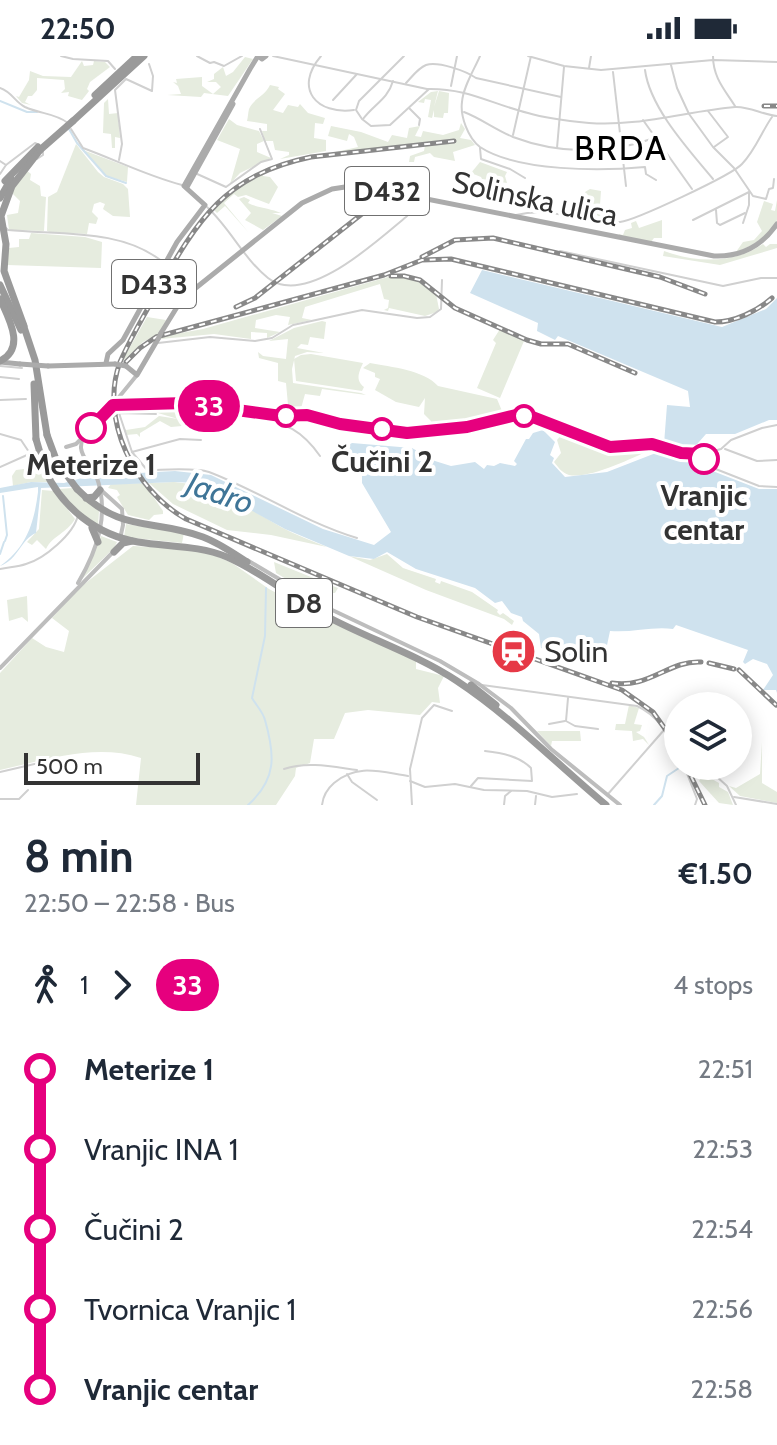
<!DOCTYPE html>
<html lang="en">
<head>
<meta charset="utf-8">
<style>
  :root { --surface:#fff; --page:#f2f2f3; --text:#1f2937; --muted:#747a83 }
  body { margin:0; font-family:Cabin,sans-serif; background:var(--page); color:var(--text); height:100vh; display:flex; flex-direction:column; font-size:30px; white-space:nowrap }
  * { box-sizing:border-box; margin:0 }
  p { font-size:26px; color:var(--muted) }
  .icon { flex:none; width:44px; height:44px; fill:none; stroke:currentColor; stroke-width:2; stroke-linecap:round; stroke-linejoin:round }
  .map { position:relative; height:749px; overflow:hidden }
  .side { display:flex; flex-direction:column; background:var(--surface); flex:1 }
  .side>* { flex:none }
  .badge { padding:0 16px; border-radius:26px; font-size:28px; line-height:52px }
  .tools { position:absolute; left:664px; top:636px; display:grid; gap:16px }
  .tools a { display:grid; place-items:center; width:88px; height:88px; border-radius:50%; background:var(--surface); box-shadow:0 4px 20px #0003; font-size:40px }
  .scale { position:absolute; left:24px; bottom:20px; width:176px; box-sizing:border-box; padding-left:8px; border:4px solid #333; border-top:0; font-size:22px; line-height:28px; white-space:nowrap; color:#333; -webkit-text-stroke:6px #fff; paint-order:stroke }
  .map>.badge { position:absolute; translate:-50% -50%; box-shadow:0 0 0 4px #fff }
  .legs { display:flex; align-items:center; gap:12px; height:88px; padding:0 24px; font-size:26px }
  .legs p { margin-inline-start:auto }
  .summary { display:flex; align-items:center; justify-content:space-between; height:136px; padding:0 24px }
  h1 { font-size:44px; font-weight:700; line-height:60px }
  ul { padding:0 24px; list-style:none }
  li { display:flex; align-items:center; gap:28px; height:80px; font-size:30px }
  li i { display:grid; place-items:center; width:12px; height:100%; margin:0 10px; background:currentColor }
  li i::after { content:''; width:20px; height:20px; margin:-10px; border:6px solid; border-radius:50%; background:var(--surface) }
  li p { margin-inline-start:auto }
  li:first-child i { background:linear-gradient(#0000 50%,currentColor 0) }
  li:last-child i { background:linear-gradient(currentColor 50%,#0000 0) }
  .status { display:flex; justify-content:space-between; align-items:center; height:56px; padding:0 40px; background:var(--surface); direction:ltr }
  .status svg { height:22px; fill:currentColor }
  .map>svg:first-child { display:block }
  .green { fill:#e6ecdf }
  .water { fill:#cfe2ee }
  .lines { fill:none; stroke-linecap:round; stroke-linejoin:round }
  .stream { stroke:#cfe2ee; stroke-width:2 }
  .street { stroke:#d0d0d0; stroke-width:2 }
  .secondary { stroke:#bdbdbd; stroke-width:4 }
  .primary { stroke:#ababab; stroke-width:5 }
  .highway { stroke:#9a9a9a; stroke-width:7 }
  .rail-casing { stroke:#888; stroke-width:5 }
  .rail { stroke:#fff; stroke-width:2; stroke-dasharray:6; stroke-linecap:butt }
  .street-bridge { stroke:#d0d0d0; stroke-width:2 }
  .secondary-bridge { stroke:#bdbdbd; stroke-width:4 }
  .primary-bridge { stroke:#ababab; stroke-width:5 }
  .highway-bridge { stroke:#9a9a9a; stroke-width:7 }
  .line-1-casing { stroke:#fff; stroke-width:18 }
  .line-1 { stroke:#e6007e; stroke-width:12 }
  .stop-1-dot { fill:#fff; stroke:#e6007e; stroke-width:4 }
  .labels { text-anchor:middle; stroke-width:8; stroke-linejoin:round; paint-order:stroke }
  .shield { fill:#fff; stroke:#707070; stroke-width:2 }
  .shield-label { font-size:28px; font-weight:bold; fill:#333 }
  .street-label { font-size:30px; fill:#333; stroke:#fff }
  .stop-label { font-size:30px; font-weight:bold; fill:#333; stroke:#fff }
  .poi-label { font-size:30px; fill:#333; stroke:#fff; text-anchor:start }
  .water-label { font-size:32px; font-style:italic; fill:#3f7597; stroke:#fff }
  .quarter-label { font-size:34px; letter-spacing:2px; fill:#000; stroke:#fff }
</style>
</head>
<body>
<div class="status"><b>22:50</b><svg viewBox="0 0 49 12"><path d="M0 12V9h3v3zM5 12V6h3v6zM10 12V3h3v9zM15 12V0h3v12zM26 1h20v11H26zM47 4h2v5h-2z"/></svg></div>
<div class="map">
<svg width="777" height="749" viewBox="0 0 777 749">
  <rect width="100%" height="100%" fill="#fff"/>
  <g class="green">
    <polygon points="245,1 253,3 228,40 204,37 201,41 167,39 181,38 178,30 173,26 177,27 176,23 202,21 202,30 213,38 221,31 216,26 207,26 214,23 214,18 223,11 226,20 233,16"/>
    <polygon points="82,5 84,10 93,9 94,5 105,6 110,11 90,26 87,33 89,35 82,44 68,40 69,36 61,37 65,33 64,24 37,22 37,34 32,40 28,40 25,46 31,49 22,47 16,40 19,41 29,24 30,15 43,20 71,21"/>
    <path d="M 270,29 L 279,31 L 278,33 L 285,38 L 273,54 L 283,57 L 288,49 L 298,51 L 300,48 L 308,57 L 325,62 L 323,68 L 315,67 L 314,82 L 326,84 L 326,95 L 280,103 L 289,99 L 289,96 L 275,94 L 273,85 L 265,85 L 262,75 L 267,75 L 267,68 L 247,65 C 248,61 248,57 249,53 C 254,42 265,40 270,29 Z"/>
    <polygon points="438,35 434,51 439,35 449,37 448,57 444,57 443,62 434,61 434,54 432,62 428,61 431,44 425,43 424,47 418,46 431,36"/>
    <polygon points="108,43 109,58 118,57 120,82 115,81 115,92 112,92 111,78 103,77 104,47"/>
    <polygon points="229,63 237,69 259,75 264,85 257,88 257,96 271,102 240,117 230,128 240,93 217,84"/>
    <polygon points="461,67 465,73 460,82 471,84 475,89 453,96 455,105 434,101 430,97 415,101 414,106 409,106 410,100 424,95 425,89 454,86 454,83 322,99 358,91 354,81 349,78 347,85 328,80 331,70 361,76 388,86 392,79 407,82 409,72 420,70 415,80 421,81 423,75 443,79 459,74"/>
    <polygon points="76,88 98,116 104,121 123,128 128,133 130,161 113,160 103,153 105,148 100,146 94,148 92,156 98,162 96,168 89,167 87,178 49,176 47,175 48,141 57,136"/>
    <polygon points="83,94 128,111 127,126 106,120"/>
    <polygon points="480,106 507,116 505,120 507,127 482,123 481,121 471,117"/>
    <polygon points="26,114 31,118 30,124 40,130 41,140 46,141 44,175 9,174 7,159 18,157 20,145 13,138 13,134"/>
    <polygon points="263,117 263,120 270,121 278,131 269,148 246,139 238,141 234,138 224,147 249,177 225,150 217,157 213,153 239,131"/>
    <path d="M 590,133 L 601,135 L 600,149 L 608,152 L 607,162 C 596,164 592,151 583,146 L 587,139 L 585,136 Z"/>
    <path d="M 244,141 L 250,144 L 248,147 C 258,152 270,152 281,157 L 272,157 L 282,160 L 263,174 L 245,164 L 251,157 L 239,143 Z"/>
    <path d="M 777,144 C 777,149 777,158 777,164 C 771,179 751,191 736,196 L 743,186 L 754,184 L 762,175 L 757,166 L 764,145 L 773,148 L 771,154 L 775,155 Z"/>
    <polygon points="662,164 662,182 654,182 651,186 618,181 619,178 623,179 625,174 632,172 631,167 636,165 639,172"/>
    <polygon points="31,177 85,181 102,186 101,212 7,209 11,229 6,208 9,192 19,191 19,183 29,183"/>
    <path d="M 763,188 L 766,191 L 770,188 L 777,188 L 777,192 L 720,209 L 663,200 L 664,195 C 697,207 734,208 763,188 Z"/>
    <path d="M 388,221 C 409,219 420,225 436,238 L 439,253 L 437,256 L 425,260 L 389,252 L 388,255 L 384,254 L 388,252 L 389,244 L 384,243 L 380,228 L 305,251 L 302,262 L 312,264 L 288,269 L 290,261 L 276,259 L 256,264 L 255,272 L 280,276 L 267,282 L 267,277 L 251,276 L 251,283 L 214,278 L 161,283 L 164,280 L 203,273 Z"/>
    <polygon points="147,261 166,264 159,278 143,286 121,307"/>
    <polygon points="322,265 326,266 324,283 310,281 308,289 301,288 297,292 324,297 307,296 295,300 292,313 293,327 361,337 366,339 322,333 320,340 305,338 300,356 286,357 288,349 286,327 278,325 278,307 259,302 258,296 263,300 286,303 288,283 269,285 294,272"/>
    <polygon points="500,273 524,285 500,342 477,332 496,287 493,284"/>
    <path d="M 311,298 L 363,307 C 359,316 355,324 364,331 L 362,335 L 296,325 L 294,303 L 301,299 Z"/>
    <path d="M 370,307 C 391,311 424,314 438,330 L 497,343 L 502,355 L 499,354 L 497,362 L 466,371 L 432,371 L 431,365 L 424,358 L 425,342 L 419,351 L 396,346 L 375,334 L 380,323 L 375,321 L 375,317 L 363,312 Z"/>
    <polygon points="181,349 201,351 201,363 208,357 240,361 240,365 227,367 229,363 214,363 206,370 191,369 187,372 182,370 171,371 160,365 140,377 140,381 137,378 126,379 123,370 126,374 145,371 159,360 178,363 158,357 133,356 132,352"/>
    <path d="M 564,376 L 604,393 L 624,394 L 649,389 L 650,394 C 630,403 590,423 569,419 C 562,417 558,411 554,406 L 561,397 L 557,384 Z"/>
    <polygon points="30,404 38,405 48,426 31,426 13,430 12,420 16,414 32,412 33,406"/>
    <path d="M 174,426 C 215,429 246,451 281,471 C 296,479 312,485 327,491 L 271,479 L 227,474 L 173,448 L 149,427 Z"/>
    <polygon points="144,427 163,455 163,458 154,459 149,464 128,459 117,441 120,439 117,434 108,432 111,428"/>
    <polygon points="73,432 99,455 98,470 78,457 58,433"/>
    <path d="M 42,434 L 54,435 L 75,463 C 67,477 52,480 46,493 L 37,484 L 32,489 L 27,486 L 39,473 Z"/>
    <polygon points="126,468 184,477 182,487 124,481"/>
    <polygon points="101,480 117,486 114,492 82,523"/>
    <path d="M 133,490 L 202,494 L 232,507 L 269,533 L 325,563 L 416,605 L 416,613 L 444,620 L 438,632 L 440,647 L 432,646 L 420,659 L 368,654 L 345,657 L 334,683 L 314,683 L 310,707 L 296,712 L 295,720 L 276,749 L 136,749 L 141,702 C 95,687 46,704 0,714 L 0,617 L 32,582 L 46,591 L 64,596 L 69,575 L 52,562 L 78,533 Z"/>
    <polygon points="387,498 403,512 436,523 435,526 440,528 441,525 472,536 498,554 497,556 500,559 503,557 514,565 512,569 504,563 426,534 349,500 370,504"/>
    <polygon points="274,506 338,532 335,537 331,537 326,543 320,543 276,517"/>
    <polygon points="27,540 28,566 22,561 9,565 7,544"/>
    <polygon points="629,649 639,652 634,668 642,669 640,675 636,676 644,681 649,689 643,683 633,685 632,675 615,674 616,668 625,668"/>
    <polygon points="537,675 580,675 581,685 552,685 551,690"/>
    <polygon points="762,686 762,727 777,736 777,747 740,740 729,730 736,732 760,718"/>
    <polygon points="701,722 709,724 710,722 719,727 719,731 728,736 733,749 719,747 699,725"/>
  </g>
  <g class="water">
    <polygon points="482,214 722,271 766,253 777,242 777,364 769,364 735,378 706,378 691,395 664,388 667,349 690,351 688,335 558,280 555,284 537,275 538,267 470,237"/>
    <path d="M 543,374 L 555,386 L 550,399 L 554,402 L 552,407 L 565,421 L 607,416 L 661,395 L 759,433 L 777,433 L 777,637 L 776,634 L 763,634 L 773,619 L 767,608 L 753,603 L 745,608 L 743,606 L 748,594 L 676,569 L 673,573 C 653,570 631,577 610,575 L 606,594 L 595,594 L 590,604 L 581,608 L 563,598 L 541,592 L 539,578 L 523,565 L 522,561 L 511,557 L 502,545 L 495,547 L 475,532 L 416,513 L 387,496 L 374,503 L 349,500 L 285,473 L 218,436 L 196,427 L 174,426 L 41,432 L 36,477 C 21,483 18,504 0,510 C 26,492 34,468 38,436 L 38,431 L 0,437 L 0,432 L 31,426 L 64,427 L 89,420 L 156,416 L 175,415 L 211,419 L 323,473 L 374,489 L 391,476 L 362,427 L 362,416 L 347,390 L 352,387 L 412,392 L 435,405 L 451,410 L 475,406 L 484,413 L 487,409 L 494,410 L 500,407 L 515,410 L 517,408 L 514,405 L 526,383 L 529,383 L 533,377 Z"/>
  </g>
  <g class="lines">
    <g class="stream">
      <polyline points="0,45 27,56 37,56"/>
      <polyline points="69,73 77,87 106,120 126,127"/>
      <polyline points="3,440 7,479 5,485"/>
      <polyline points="0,498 4,486"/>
      <path d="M 248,749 C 277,723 275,699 265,664 C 263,656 256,649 252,642 L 265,580 L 266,532"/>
      <polyline points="654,749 662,740 667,720 682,710"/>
    </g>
    <g class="street">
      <polyline points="61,0 73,3 108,5 115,13"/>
      <polyline points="197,0 210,7 214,6 224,10 242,0"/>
      <path d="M 273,0 L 427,33 C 468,32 491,48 528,57 C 548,63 568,65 589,67 C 637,71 688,55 735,51 C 749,50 763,59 777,60"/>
      <path d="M 321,0 C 293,33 317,59 354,54"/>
      <polyline points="404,0 359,45 356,54 362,63 371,70 390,69 429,33"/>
      <path d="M 480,0 C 474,14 463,31 462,46 C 460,60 468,82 480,91 C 518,116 602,115 645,111 L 646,118 L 656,124"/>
      <polyline points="528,0 564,10 601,14 713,4 777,6"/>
      <path d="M 713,0 C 713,21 724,33 735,50"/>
      <polyline points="671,9 677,32 689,58 713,91 734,112 753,140 766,143 769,133 773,132 774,123"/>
      <polyline points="589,12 591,0"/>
      <path d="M 645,14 C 650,52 689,94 713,123"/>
      <polyline points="613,16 626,130"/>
      <path d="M 406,27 C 411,22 418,12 426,9 C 438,5 466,15 476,22 L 561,41"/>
      <polyline points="451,30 457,0"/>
      <path d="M 0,32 C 12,36 15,46 25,51 C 40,58 55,57 68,67"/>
      <polyline points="333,44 357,18"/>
      <polyline points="409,52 420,63 419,69"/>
      <polyline points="708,55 728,81 714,91"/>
      <path d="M 464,56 C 482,63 494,73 513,81 C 558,98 609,99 654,82"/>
      <path d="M 363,63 C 373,49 388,43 393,25"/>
      <polyline points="643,64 692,133"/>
      <path d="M 71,73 L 83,92 C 116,104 147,120 182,129"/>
      <polyline points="513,79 531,0"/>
      <polyline points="480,92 481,103 510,113 525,122"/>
      <polyline points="557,92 564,11"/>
      <polyline points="37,103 43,99 43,94"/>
      <polyline points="119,104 122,88 115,34 126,23 152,35 153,20 149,8"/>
      <polyline points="0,105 6,109 0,118"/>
      <polyline points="6,109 35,87 39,89"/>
      <polyline points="195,117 226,131 261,106 272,103 260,73"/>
      <path d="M 207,151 C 230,172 244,203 268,222 C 306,252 378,184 406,161 L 409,158 L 406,151 L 391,145"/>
      <polyline points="716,154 717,167 720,169 745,157"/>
      <path d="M 516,159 C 557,149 584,170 620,166 C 636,164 732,119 742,108 C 755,95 762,75 772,61"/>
      <polyline points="693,164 749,136 749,149 743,167"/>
      <path d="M 6,172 L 8,174 C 58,179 123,172 164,207"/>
      <polyline points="560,195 723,230 761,222 777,222"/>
      <polyline points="158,287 210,281 255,285 272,282 293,269 362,254 417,262 430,261 441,253 442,224"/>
      <polyline points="0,310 22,312"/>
      <polyline points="0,321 19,323"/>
      <polyline points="0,344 26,343"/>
      <polyline points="156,358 119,357 132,396 180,383 201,384"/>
      <path d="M 248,358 C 282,368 298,369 320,400"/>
      <polyline points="0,378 21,384 29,396"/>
      <polyline points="725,393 757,405 777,404"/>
      <path d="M 132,396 L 147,414 C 162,414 195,411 209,416 C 259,435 304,466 357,482"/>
      <polyline points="702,398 721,393 731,384 762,372 777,369"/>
      <polyline points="703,408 759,430 777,431"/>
      <polyline points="0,411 36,395"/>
      <path d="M 0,513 C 9,511 18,511 26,508 C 44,503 74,478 78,459"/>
      <path d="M 482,629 L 637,650 C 655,658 670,678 678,696"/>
      <polyline points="568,642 566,665 575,670 598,673"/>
      <polyline points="549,668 565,665"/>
      <polyline points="684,710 697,743 695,749"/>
      <polyline points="705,710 727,730 736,749"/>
      <path d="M 284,713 C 308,705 334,711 357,714"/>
      <polyline points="0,716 43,706"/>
      <polyline points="347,718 352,726 377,744"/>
      <polyline points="410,725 425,731 455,728 484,734 527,735 552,741 577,738"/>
      <path d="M 471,730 L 478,722 L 532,725 L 531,712 C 519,700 502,697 485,695"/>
      <polyline points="608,738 664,674"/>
      <polyline points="734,741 777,748"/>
      <polyline points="0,743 19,743 28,734"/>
      <path d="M 322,749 C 323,740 327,733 334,727 C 357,707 381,716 408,720"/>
      <polyline points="412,749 410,713 422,662 434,649 452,655"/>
      <polyline points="504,749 505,740 511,735"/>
      <polyline points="535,749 536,740"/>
    </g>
    <g class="secondary">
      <polyline points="115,346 137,319"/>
      <polyline points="116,350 186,347 281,360 307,359 327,366 407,377 467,371 516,359 530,360 610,391 646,388 681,397"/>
      <polyline points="66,391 76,388 82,382"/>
      <polygon points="681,397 702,398 704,405 702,407"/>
      <polyline points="101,434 122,453 123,469 120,483"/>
      <polyline points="247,504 328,552 440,605 479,628 511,652 551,693 620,749"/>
      <path d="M 78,527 C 98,493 110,457 96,419 C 92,410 82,403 81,392 C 80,378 100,361 110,352"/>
      <polyline points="0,612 115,494"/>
    </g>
    <g class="primary">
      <polyline points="187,131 233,48"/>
      <path d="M 161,277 L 182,243 L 302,147 L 332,133 L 345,131 L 376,133 L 714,200 C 740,201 762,190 777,168"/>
      <polyline points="0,306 20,308"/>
      <polyline points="106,307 108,298 123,284 177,186 205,149 184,130 250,13 258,0 262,3 266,0"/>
      <polyline points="48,310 115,308"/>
      <polyline points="126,310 137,319 158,283"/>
    </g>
    <g class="highway">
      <polyline points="95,39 136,1"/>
      <polyline points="73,65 144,0"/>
      <polyline points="5,125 38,91"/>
      <polyline points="0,142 11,123"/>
      <polyline points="0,229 21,274"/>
      <path d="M 0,243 C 9,263 26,292 0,305"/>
      <polyline points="23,268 35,304 47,379"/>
      <polyline points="24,270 4,215 6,188 1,160 12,130 40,94"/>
      <polyline points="34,328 36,383"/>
      <path d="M 45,414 C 62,452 97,479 138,486 C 168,491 198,489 227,501 C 262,516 292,542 326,560 C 369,583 416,598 457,625 C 510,660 557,708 606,749"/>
      <path d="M 77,433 C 122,478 151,462 203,481 C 219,487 233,497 247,506"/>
      <polyline points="86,442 94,441 100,434"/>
      <polyline points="92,472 98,486"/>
      <polyline points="114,496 123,487 132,485"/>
      <polyline points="471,629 496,649"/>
    </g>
    <defs>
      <g id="rail">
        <polyline points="764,50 777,50"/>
        <path d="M 454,85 L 311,101 C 225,119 198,163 158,234 C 145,258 131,281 120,306 C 99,363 134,434 186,463 L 417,561 L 622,634 L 653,656 L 678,691"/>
        <polyline points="422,201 455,184 493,182 660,221 705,238"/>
        <polyline points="391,220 404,220 420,224 455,252 527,284 541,288 568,288 635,317"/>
        <polyline points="236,251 255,242 372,150"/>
        <path d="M 126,306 L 140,292 L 156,281 L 384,219 L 422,204 L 451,203 L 715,266 C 735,266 757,255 772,242"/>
        <polyline points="709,607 734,613"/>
        <polyline points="739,614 776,649"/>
        <path d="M 612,627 C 649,633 669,604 701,606"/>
        <polyline points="686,710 705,749"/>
      </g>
    </defs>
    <use href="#rail" class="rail-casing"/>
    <use href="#rail" class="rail"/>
    <polyline class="street-bridge" points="110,359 116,358"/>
    <polyline class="secondary-bridge" points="110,352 115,346"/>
    <g class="primary-bridge">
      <polyline points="158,283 161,277"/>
      <polyline points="20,308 48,310"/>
      <polyline points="115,308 126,310"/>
    </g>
    <g class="highway-bridge">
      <polyline points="40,94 73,65"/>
      <polyline points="47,379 57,406 77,433"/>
      <polyline points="36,383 45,414"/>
    </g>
  </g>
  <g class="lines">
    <defs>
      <polyline id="line-1" points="91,372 113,349 186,347 281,360 307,359 340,368 407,377 467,371 516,359 530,360 610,391 652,388 681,397 702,398 704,403"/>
    </defs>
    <use href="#line-1" class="line-1-casing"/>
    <use href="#line-1" class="line-1"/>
  </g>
  <defs>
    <symbol id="station-disc" viewBox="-11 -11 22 22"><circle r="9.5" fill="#e63946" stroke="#fff"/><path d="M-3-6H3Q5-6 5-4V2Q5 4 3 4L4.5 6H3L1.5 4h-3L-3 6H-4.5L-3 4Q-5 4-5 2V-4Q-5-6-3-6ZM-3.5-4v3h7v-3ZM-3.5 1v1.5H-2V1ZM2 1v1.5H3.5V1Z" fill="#fff"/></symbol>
  </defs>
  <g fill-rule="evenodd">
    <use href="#station-disc" x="488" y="570" width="51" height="51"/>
  </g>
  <g class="stop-1-dot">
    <circle cx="286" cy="360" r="10"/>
    <circle cx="524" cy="360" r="10"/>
    <circle cx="91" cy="372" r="14"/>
    <circle cx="382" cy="373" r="10"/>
    <circle cx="704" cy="403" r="14"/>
  </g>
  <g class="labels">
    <g class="shield">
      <rect x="345" y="111" width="84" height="48" rx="6"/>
      <rect x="112" y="204" width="84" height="48" rx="6"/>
      <rect x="276" y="523" width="56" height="48" rx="6"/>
    </g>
    <g class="shield-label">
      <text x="387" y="145">D432</text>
      <text x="154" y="238">D433</text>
      <text x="304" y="557">D8</text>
    </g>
    <g class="street-label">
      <text transform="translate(535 143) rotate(12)" y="10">Solinska ulica</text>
    </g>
    <g class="stop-label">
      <text x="382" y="416">Čučini 2</text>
      <text x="91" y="419">Meterize 1</text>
      <text x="704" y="450">Vranjic<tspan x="704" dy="34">centar</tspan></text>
    </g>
    <g class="poi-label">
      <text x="544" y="606">Solin</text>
    </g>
    <g class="water-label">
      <text transform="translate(220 437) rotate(19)" y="11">Jadro</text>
    </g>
    <g class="quarter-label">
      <text x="621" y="104">BRDA</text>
    </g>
  </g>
</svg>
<div class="tools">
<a><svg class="icon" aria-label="layers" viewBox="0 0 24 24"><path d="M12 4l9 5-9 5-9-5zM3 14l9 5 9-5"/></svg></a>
</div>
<div class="scale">500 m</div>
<b class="badge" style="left:209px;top:350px;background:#e6007e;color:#fff">33</b>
</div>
<section class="side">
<div class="summary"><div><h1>8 min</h1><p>22:50 – 22:58 · Bus</p></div><b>€1.50</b></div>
<div class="legs"><svg class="icon" aria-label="walk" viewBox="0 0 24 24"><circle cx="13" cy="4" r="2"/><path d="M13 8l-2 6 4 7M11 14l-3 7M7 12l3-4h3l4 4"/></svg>1<svg class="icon" aria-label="forward" viewBox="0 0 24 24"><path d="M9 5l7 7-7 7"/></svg><b class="badge" style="background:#e6007e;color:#fff">33</b><p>4 stops</p></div>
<ul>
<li><i style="color:#e6007e"></i><b>Meterize 1</b><p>22:51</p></li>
<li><i style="color:#e6007e"></i><span>Vranjic INA 1</span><p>22:53</p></li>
<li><i style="color:#e6007e"></i><span>Čučini 2</span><p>22:54</p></li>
<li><i style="color:#e6007e"></i><span>Tvornica Vranjic 1</span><p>22:56</p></li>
<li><i style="color:#e6007e"></i><b>Vranjic centar</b><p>22:58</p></li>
</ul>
</section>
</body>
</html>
